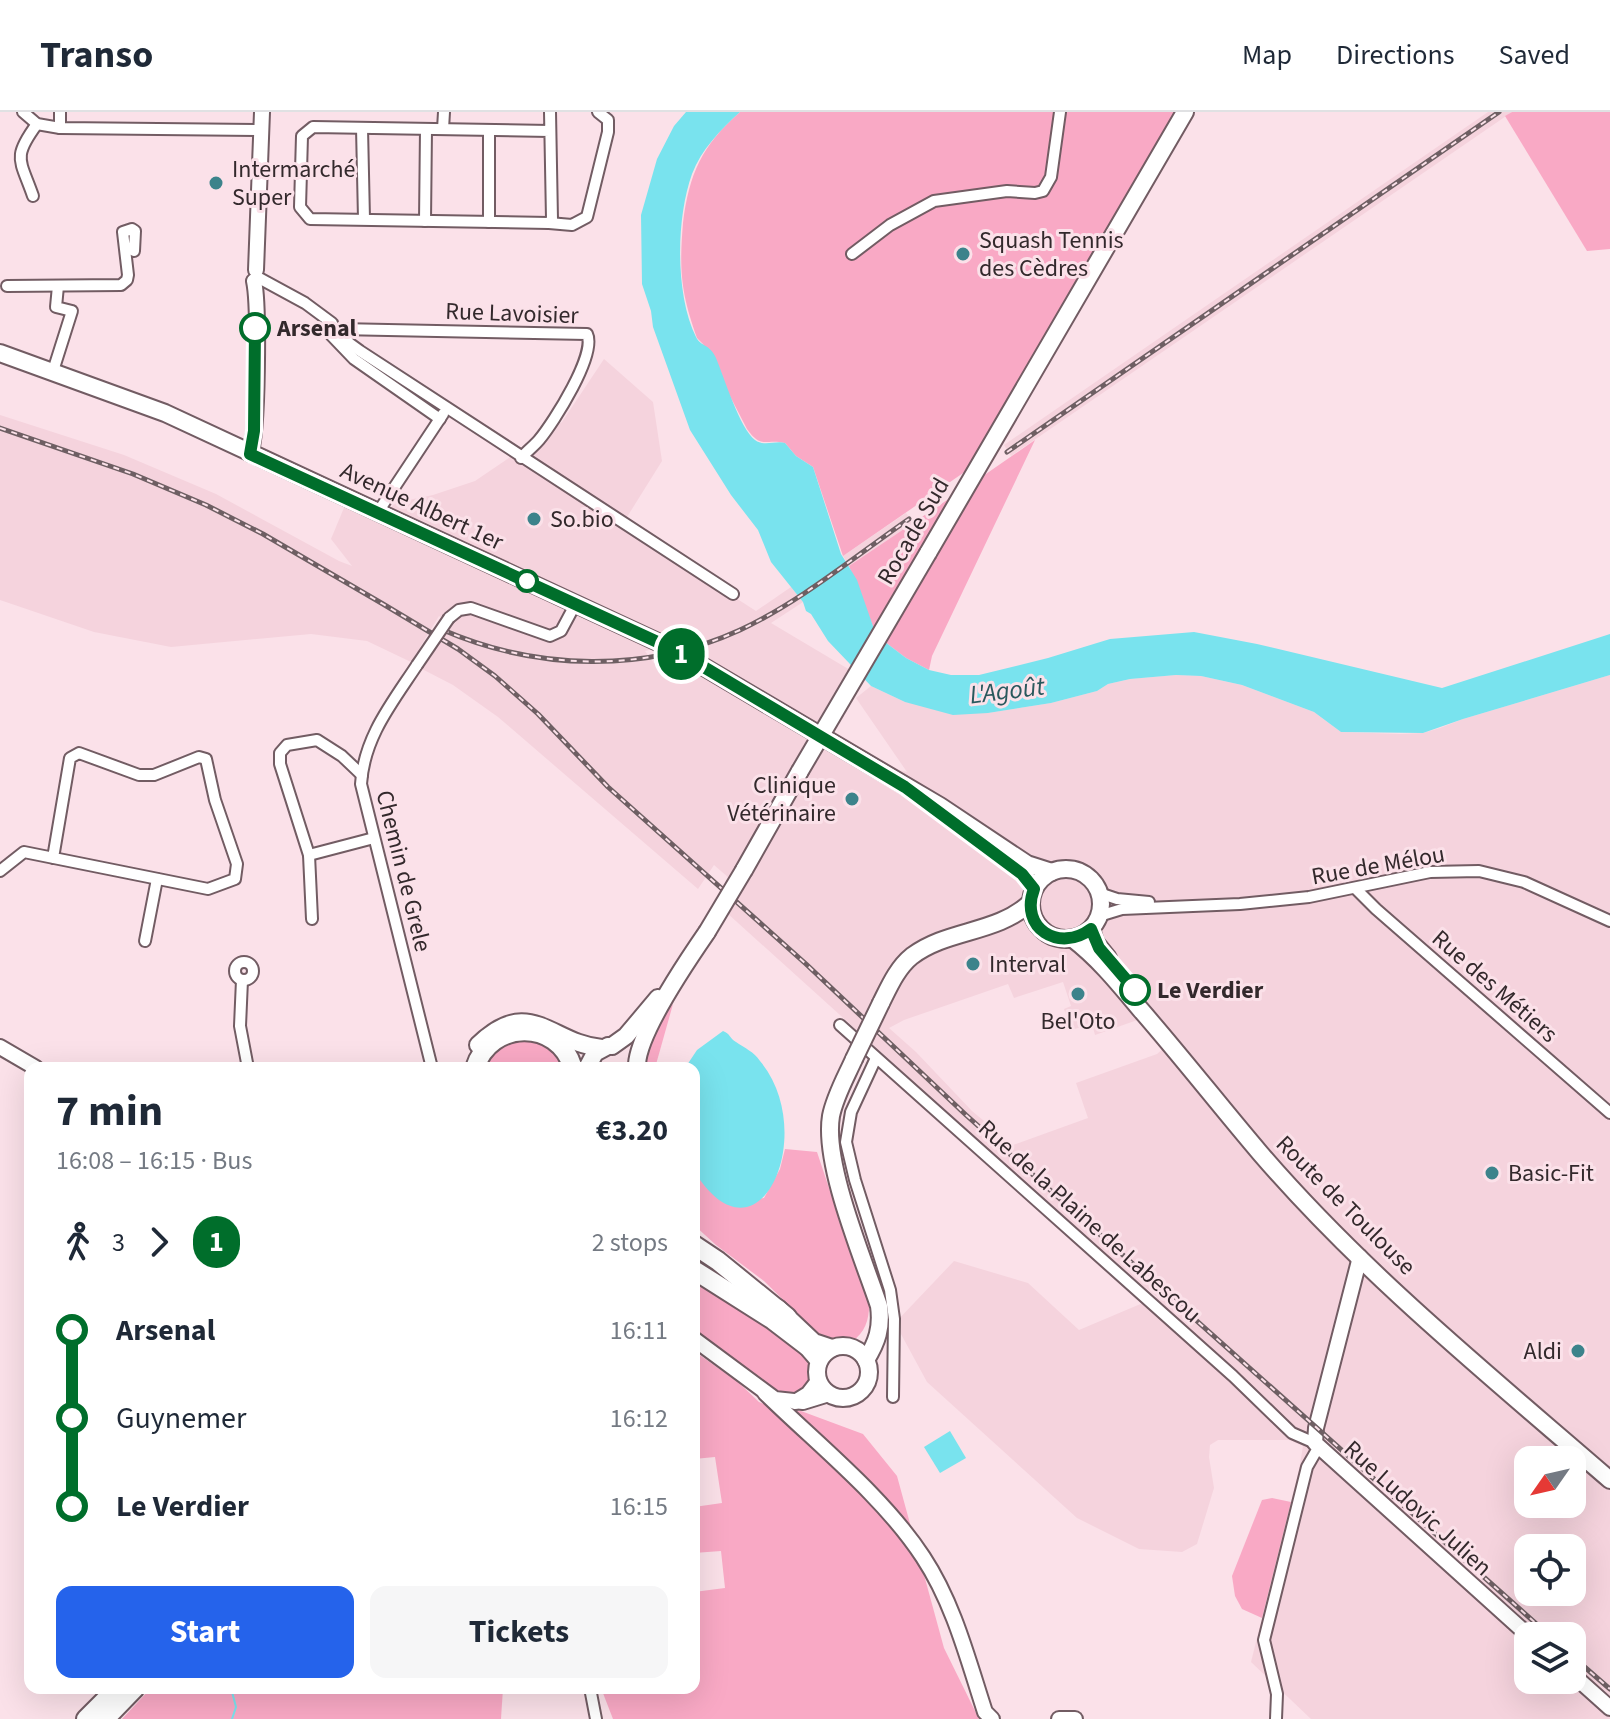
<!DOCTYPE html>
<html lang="en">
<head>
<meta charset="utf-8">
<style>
  :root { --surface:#fff; --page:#f6f6f7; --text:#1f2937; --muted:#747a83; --line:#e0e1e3; --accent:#2563eb }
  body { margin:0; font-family:"Source Sans 3",sans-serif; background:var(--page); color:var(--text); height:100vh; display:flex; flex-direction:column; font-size:30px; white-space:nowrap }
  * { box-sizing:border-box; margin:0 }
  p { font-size:26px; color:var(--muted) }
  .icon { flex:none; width:44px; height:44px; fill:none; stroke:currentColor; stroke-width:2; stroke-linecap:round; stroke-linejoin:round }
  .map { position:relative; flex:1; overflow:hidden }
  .sheet { position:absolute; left:24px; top:950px; width:676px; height:632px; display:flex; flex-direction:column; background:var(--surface); border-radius:16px; box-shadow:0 8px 32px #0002 }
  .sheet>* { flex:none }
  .badge { padding:0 16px; border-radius:26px; font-size:28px; line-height:52px }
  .needle { width:52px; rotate:236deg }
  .controls { position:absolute; left:1514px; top:1334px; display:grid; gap:16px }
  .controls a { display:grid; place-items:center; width:72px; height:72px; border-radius:16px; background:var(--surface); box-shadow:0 8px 32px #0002; font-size:40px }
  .map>.badge { position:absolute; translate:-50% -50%; box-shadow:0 0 0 4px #fff }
  .legs { display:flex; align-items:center; gap:12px; height:88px; padding:0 32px; font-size:26px }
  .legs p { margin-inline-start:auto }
  .overview { display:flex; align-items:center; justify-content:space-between; height:136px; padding:0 32px }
  h1 { font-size:44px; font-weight:700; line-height:60px }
  .primary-button { display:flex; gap:16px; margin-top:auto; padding:16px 32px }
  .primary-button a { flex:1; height:92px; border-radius:16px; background:var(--accent); color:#fff; font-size:32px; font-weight:700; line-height:92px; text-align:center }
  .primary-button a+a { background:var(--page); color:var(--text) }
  ul { padding:0 32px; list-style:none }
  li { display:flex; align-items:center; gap:28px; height:88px; font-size:30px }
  li i { display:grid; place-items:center; width:12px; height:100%; margin:0 10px; background:currentColor }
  li i::after { content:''; width:20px; height:20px; margin:-10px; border:6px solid; border-radius:50%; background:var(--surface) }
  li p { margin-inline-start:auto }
  li:first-child i { background:linear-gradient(#0000 50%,currentColor 0) }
  li:last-child i { background:linear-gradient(currentColor 50%,#0000 0) }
  header { display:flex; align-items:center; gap:48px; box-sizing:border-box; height:112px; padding:0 40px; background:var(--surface); border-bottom:2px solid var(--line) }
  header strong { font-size:38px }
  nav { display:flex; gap:44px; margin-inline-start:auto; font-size:28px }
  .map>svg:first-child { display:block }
  .built { fill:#f5d3dd; fill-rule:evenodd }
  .green { fill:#f9a9c5 }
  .water { fill:#79e3ee }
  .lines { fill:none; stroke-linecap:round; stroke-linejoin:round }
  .stream { stroke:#79e3ee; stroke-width:2 }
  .street-casing { stroke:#725c63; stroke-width:14 }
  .secondary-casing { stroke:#725c63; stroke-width:18 }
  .primary-casing { stroke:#725c63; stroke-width:20 }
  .highway-casing { stroke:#725c63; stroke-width:22 }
  .street { stroke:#fff; stroke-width:10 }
  .secondary { stroke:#fff; stroke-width:14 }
  .primary { stroke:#fff; stroke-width:16 }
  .highway { stroke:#fff; stroke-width:18 }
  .rail-casing { stroke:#6e5f63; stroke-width:5 }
  .rail { stroke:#fbe1e9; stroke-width:2; stroke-dasharray:6; stroke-linecap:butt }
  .street-bridge-casing { stroke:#725c63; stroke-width:14; stroke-linecap:butt }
  .primary-bridge-casing { stroke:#725c63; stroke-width:20; stroke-linecap:butt }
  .street-bridge { stroke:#fff; stroke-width:10 }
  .primary-bridge { stroke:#fff; stroke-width:16 }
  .line-1-casing { stroke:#fff; stroke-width:18 }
  .line-1 { stroke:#006e2b; stroke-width:12 }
  .poi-dot { fill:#3c838b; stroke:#fbe1e9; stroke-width:3 }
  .stop-1-dot { fill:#fff; stroke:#006e2b; stroke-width:4 }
  .labels { text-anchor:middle; stroke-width:6; stroke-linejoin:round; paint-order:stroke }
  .poi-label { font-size:24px; fill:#33292c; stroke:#fbe1e9; text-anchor:start }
  .street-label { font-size:24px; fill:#33292c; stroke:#fbe1e9 }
  .stop-label { font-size:24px; font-weight:bold; fill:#33292c; stroke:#fbe1e9; text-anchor:start }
  .water-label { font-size:26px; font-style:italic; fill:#29585d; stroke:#fbe1e9 }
</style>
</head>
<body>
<header>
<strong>Transo</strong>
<nav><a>Map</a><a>Directions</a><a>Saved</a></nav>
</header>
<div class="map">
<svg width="1610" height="1607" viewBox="0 0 1610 1607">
  <rect width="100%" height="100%" fill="#fbe1e9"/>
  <g class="built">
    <polygon points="1488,0 1512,0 1011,344 1004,333"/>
    <path d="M 604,247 L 653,290 L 662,349 L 622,413 L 756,499 L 791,475 L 803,490 L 771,511 L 850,558 L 729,766 L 714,753 L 698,777 L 498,605 L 453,573 L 422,557 L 451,512 L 439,504 L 411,550 L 367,529 L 311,522 L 171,535 L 94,520 L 0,488 L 0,303 L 124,343 L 216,382 L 339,449 L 352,454 L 331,427 L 346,391 L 384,409 L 394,391 L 433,383 L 475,369 L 562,310 ZM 680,531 L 696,541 L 654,551 L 645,539 Z"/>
    <polygon points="906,401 913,411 849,454 843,444"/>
    <path d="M 1176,563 L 1201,564 L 1242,573 L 1314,600 L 1341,620 L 1400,622 L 1423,621 L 1440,616 L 1463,607 L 1610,563 L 1610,1607 L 1311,1607 L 1251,1550 L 1299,1358 L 1303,1334 L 1289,1328 L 1218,1328 L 1210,1333 L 1209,1345 L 1214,1376 L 1197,1432 L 1182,1440 L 1139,1437 L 1077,1406 L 927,1270 L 895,1211 L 954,1149 L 1028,1171 L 1079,1218 L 1157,1185 L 1118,1154 L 727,801 L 832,621 L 899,658 L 907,660 L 856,586 L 871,574 L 905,590 L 988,601 L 1051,591 L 1097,579 L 1108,572 L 1130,567 ZM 1063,870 L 1071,894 L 1064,897 L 1071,918 L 1092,912 L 1095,923 L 1143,906 L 1166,934 L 1157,942 L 1076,971 L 1088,1006 L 1013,1033 L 972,999 L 916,940 L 889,916 L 904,908 L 1008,872 L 1014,886 ZM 1528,1348 L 1572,1348 L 1572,1392 L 1528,1392 ZM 1528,1436 L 1572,1436 L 1572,1480 L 1528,1480 ZM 1528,1524 L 1572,1524 L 1572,1568 L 1528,1568 Z"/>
  </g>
  <g class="green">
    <path d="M 740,0 L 1176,0 L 966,359 L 843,444 L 813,355 L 796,344 L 785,331 C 765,326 762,338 747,317 L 703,232 L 697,226 C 681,181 679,159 683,111 C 689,62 702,33 740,0 Z"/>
    <polygon points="1512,0 1610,0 1610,137 1587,139 1505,4"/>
    <polygon points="1035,328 932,544 929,558 906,546 885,530 983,364"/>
    <polygon points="950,386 874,517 849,454"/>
    <path d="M 673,892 L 655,956 L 645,956 C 641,929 658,912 673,892 Z"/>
    <polygon points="512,927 544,928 567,956 483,956 487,945"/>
    <path d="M 785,1037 L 817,1040 L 830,1079 L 840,1087 C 851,1121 892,1206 852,1229 L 823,1227 L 764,1169 L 716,1133 L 694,1113 L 694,1059 L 716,1084 L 728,1091 L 764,1086 L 780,1057 Z"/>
    <path d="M 694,1167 L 781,1220 L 812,1250 C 811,1262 811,1272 801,1279 C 775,1297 750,1259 732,1245 C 720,1236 706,1229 694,1221 Z"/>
    <polygon points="694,1239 738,1270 759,1290 779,1298 801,1299 863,1322 897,1364 944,1536 979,1607 613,1607 601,1576 694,1576 694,1480 725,1476 721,1439 694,1441 694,1395 722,1391 715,1345 694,1347"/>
    <polygon points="1272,1386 1291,1390 1262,1506 1242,1497 1235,1484 1232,1464 1262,1388"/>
    <polygon points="151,1576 503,1576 501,1607 122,1607"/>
  </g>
  <g class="water">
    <path d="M 686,0 L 740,0 C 721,17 701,38 692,62 C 676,106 675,183 696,225 C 701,235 710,232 716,246 C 724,265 740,317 755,328 C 764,335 776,328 785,331 L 796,344 L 813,355 L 841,442 L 857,468 L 874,517 L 885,530 L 906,546 L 929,558 L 951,563 L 979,563 L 1048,546 L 1110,527 L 1194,520 L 1257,532 L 1442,576 L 1610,522 L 1610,563 L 1463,607 L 1423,621 L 1341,620 L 1314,600 L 1242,573 L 1201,564 L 1176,563 L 1130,567 L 1108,572 L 1097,579 L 1051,591 L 988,601 L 953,603 L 905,590 L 871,574 L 828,529 L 811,502 L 806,499 L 803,490 L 771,450 L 758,418 L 731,383 L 690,318 L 653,215 L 651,199 L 642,172 L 641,103 L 657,47 L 674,14 Z"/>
    <path d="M 723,919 C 731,922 729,926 736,930 C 745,936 754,940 760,949 C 820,1020 759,1163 694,1059 L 694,956 L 685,956 L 697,938 Z"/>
    <polygon points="950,1319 966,1346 940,1361 924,1335"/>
  </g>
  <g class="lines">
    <polyline class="stream" points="231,1576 236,1595 232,1607"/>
    <defs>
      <g id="street">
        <polyline points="23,0 37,12 60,16 262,18"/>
        <polyline points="60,16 60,0"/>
        <polyline points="362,16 364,107"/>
        <polyline points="443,17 444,0"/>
        <polyline points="550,19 313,15 302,24 300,95 310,107 549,111 552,107 550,0"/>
        <path d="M 33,84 C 20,47 12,46 37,12"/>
        <polyline points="425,109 426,17"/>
        <polyline points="489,110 489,18"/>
        <polyline points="549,111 572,113 587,105 608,20 608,8 598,0"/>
        <polyline points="852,142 890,113 934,89 1007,79 1035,81 1043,79 1051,65 1060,0"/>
        <polyline points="259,166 305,191 332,211"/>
        <polyline points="7,174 121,173 127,168 128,163 123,120 132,117 135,119 134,139"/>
        <polyline points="339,217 349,231 360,239 733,482"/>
        <path d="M 339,217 L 587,222 C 597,242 554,310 539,328 C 534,334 527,339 521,346"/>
        <polyline points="331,223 354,247 440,307"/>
        <polyline points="53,259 72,199 56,195 58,174"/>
        <polyline points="378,400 443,302"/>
        <polyline points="449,506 459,498 471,496 550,524 561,519 576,491"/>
        <path d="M 417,553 C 392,591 364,625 361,672 L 432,956"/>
        <polyline points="309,743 374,726"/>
        <polyline points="0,759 24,740 208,777 235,767 237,752 215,688 206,647 199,645 154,663 139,663 79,641 70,646 53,746"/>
        <polyline points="1355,776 1376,797 1610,1001"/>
        <polyline points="1099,781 1117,787 1149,790"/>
        <polyline points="1099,804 1122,797 1240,792 1309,785 1430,760 1479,759 1524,770 1610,809"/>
        <polyline points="312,807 309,743 280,652 280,641 287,633 317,628 342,644 362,663"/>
        <polyline points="145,829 157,767"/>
        <circle cx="244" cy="859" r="9"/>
        <polyline points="242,868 240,914 248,956"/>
        <polyline points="840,913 1233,1264 1292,1321 1315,1331"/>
        <polyline points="876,946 851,1000 846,1030 855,1068 890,1178 894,1207 893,1285"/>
        <polyline points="590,1576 596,1607"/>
        <polyline points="1276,1607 1277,1582 1264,1528 1307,1355 1318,1336"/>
      </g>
      <g id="secondary">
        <polyline points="256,158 262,0"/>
        <path d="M 250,342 C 258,323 259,192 254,169"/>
        <polyline points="0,935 36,956"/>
        <polyline points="1360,1145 1316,1316 1315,1331 1529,1524"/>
        <polyline points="694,1227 775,1287 803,1290 829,1282"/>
        <path d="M 765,1281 C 817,1332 883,1384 923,1445 C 954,1492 968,1548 985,1600 L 992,1607"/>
        <polyline points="795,1290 808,1282 818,1269"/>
        <polyline points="1572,1562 1610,1596"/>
        <polyline points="1059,1607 1075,1607"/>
      </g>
      <g id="primary">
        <polyline points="0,241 165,301 677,539 940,694 1027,752 1052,760"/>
        <polyline points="928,441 1185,0"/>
        <circle cx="1066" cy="792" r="35"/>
        <polyline points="744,758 800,659"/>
        <polyline points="1091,817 1095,830 1108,846"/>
        <path d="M 1073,827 C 1099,847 1119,872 1140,897 C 1181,944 1220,994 1260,1041 C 1364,1162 1490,1264 1610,1368"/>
        <path d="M 881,891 C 889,875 897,856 912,844 C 948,817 996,822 1030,791"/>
        <path d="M 478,933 C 530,882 551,932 602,936"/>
        <polyline points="612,934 626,924 658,886"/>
        <path d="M 854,947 C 846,965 835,984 831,1004 C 823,1052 863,1146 879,1194 C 882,1216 877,1230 866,1248"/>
        <path d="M 637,952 C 639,920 687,849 707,820"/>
        <polyline points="587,956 595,941 608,934"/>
        <polyline points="778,1196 814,1230 832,1236"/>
        <polyline points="800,1227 819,1249"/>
        <circle cx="843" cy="1260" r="26"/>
      </g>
      <g id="highway">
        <path d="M 475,956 C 490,908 558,906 573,956"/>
        <polyline points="694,1133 718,1149 787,1205"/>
        <polyline points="694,1158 773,1208 807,1234"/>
        <polyline points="86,1607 117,1576"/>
        <polyline points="105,1607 135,1576"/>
      </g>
    </defs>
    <use href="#street" class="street-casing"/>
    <use href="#secondary" class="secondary-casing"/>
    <use href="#primary" class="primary-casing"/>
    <use href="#highway" class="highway-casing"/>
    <use href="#street" class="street"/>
    <use href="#secondary" class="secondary"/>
    <use href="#primary" class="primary"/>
    <use href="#highway" class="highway"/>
    <defs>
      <g id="rail">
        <polyline points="0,316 133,362 206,393 263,422 383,492 458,537 495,564 538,602 608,675 806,852 966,1003 1550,1524"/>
        <polyline points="1007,340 1499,0"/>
        <path d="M 443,518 C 538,559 646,561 740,518 C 800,490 854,445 909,407"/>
        <polyline points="1572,1544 1610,1577"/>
      </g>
    </defs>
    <use href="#rail" class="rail-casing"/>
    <use href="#rail" class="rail"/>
    <defs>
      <polyline id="street-bridge" points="417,553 449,506"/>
      <g id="primary-bridge">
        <polyline points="800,659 928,441"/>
        <polyline points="707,820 744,758"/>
        <polyline points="854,947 881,891"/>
      </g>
    </defs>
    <use href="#street-bridge" class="street-bridge-casing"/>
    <use href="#primary-bridge" class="primary-bridge-casing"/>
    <use href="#street-bridge" class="street-bridge"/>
    <use href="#primary-bridge" class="primary-bridge"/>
  </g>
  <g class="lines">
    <defs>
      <path id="line-1" d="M 255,216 L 254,319 L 250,342 L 677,539 L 905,675 L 1022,762 L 1034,777 C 1019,816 1059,841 1091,817 L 1099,836 L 1135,878"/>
    </defs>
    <use href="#line-1" class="line-1-casing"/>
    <use href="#line-1" class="line-1"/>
  </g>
  <g class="poi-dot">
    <circle cx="216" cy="71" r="8"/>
    <circle cx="963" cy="142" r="8"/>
    <circle cx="534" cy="407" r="8"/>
    <circle cx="852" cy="687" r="8"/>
    <circle cx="973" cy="852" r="8"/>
    <circle cx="1078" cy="882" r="8"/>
    <circle cx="1492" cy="1061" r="8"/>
    <circle cx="1578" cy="1239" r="8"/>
  </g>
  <g class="stop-1-dot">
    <circle cx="255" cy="216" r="14"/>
    <circle cx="527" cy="469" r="10"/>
    <circle cx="1135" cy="878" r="14"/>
  </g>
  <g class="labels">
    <g class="poi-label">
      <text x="232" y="65">Intermarché<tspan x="232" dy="28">Super</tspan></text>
      <text x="979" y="136">Squash Tennis<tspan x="979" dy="28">des Cèdres</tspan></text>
      <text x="550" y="415">So.bio</text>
      <text x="836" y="681" text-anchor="end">Clinique<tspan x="836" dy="28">Vétérinaire</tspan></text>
      <text x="989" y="860">Interval</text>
      <text x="1078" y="917" text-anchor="middle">Bel'Oto</text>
      <text x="1508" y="1069">Basic-Fit</text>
      <text x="1562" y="1247" text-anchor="end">Aldi</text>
    </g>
    <g class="street-label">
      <text transform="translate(512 201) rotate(2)" y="8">Rue Lavoisier</text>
      <text transform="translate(422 394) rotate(25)" y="8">Avenue Albert 1er</text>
      <text transform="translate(913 419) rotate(-60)" y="8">Rocade Sud</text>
      <text transform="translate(1378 753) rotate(-10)" y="8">Rue de Mélou</text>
      <text transform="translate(404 759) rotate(76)" y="8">Chemin de Grele</text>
      <text transform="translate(1495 874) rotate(41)" y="8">Rue des Métiers</text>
      <text transform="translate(1346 1093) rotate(45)" y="8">Route de Toulouse</text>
      <text transform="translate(1090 1109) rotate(42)" y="8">Rue de la Plaine de Labescou</text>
      <text transform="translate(1418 1396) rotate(42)" y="8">Rue Ludovic Julien</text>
    </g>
    <g class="stop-label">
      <text x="277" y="224">Arsenal</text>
      <text x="1157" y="886">Le Verdier</text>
    </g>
    <g class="water-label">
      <text transform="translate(1007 578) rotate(-7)" y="9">L'Agoût</text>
    </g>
  </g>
</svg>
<div class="controls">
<a><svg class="needle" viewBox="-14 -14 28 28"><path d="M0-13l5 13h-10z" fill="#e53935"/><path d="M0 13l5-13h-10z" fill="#747a83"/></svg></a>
<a><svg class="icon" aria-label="locate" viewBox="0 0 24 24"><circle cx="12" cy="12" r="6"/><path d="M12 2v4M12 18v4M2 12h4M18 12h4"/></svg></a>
<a><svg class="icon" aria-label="layers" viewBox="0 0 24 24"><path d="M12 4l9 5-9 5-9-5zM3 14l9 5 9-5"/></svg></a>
</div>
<b class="badge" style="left:681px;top:542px;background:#006e2b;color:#fff">1</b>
<section class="sheet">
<div class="overview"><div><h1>7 min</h1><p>16:08 – 16:15 · Bus</p></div><b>€3.20</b></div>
<div class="legs"><svg class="icon" aria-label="walk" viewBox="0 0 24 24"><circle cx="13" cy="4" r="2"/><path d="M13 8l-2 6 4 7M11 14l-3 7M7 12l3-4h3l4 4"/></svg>3<svg class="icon" aria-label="forward" viewBox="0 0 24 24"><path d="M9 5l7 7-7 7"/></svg><b class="badge" style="background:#006e2b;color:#fff">1</b><p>2 stops</p></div>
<ul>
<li><i style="color:#006e2b"></i><b>Arsenal</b><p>16:11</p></li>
<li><i style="color:#006e2b"></i><span>Guynemer</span><p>16:12</p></li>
<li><i style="color:#006e2b"></i><b>Le Verdier</b><p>16:15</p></li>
</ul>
<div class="primary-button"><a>Start</a><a>Tickets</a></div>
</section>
</div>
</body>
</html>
